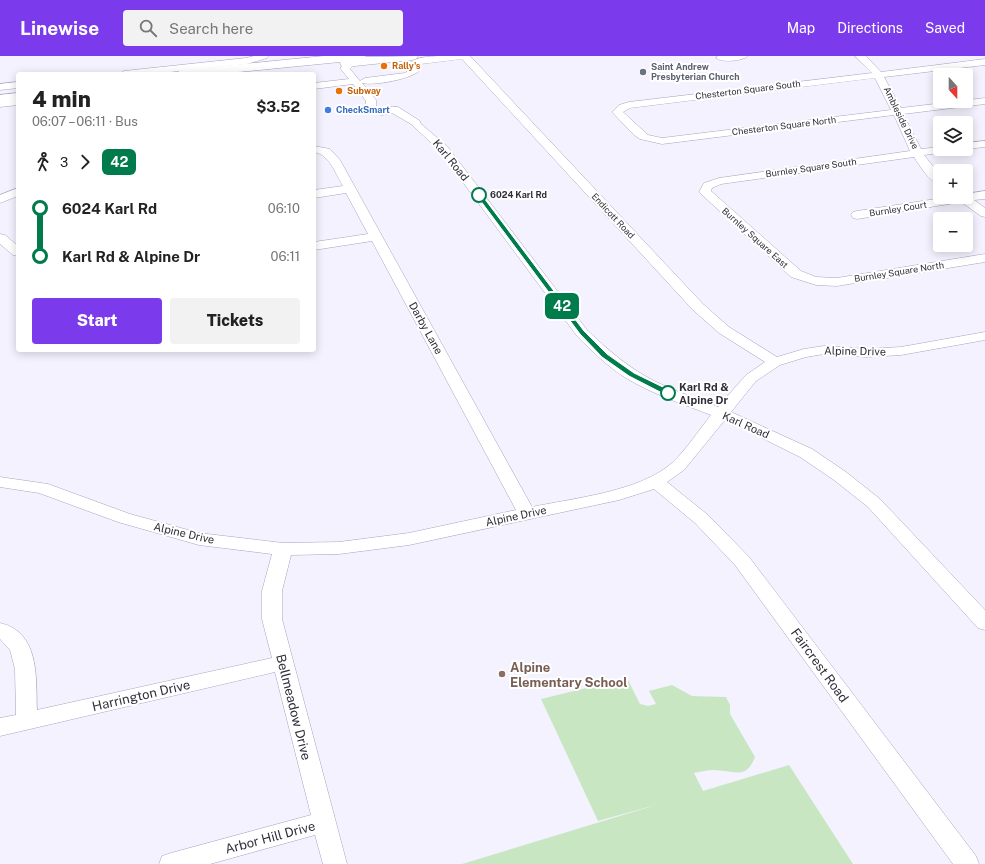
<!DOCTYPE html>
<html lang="en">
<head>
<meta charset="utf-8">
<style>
  :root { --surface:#fff; --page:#f2f2f2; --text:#222; --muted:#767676; --accent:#7c3aed }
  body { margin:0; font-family:"Public Sans",sans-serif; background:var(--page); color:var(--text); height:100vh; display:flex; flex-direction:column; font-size:15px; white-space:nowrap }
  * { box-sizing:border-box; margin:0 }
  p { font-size:13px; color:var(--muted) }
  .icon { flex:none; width:22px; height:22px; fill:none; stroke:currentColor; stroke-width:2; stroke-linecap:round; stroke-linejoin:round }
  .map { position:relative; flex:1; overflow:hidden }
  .side { position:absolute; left:16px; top:16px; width:300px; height:280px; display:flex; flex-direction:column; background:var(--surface); border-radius:4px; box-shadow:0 2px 10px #0003 }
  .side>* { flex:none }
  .badge { padding:0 8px; border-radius:6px; font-size:14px; line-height:26px }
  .needle { width:26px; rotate:159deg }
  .controls { position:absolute; left:933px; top:12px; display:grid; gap:8px }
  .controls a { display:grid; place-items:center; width:40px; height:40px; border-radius:4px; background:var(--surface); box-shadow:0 2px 10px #0003; font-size:20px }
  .map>.badge { position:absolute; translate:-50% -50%; box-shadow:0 0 0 2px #fff }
  .legs { display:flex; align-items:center; gap:6px; height:44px; padding:0 16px; font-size:13px }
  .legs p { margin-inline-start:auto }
  .summary { display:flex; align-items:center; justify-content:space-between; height:68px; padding:0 16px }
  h1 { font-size:22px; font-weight:800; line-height:30px }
  .cta { display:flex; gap:8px; margin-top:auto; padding:8px 16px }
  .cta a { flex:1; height:46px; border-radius:4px; background:var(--accent); color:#fff; font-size:16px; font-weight:800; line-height:46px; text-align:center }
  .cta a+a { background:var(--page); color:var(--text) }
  ul { padding:0 16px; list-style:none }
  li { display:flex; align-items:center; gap:14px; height:48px; font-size:15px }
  li i { display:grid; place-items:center; width:6px; height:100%; margin:0 5px; background:currentColor }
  li i::after { content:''; width:10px; height:10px; margin:-5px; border:3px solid; border-radius:50%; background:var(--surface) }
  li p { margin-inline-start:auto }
  li:first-child i { background:linear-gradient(#0000 50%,currentColor 0) }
  li:last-child i { background:linear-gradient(currentColor 50%,#0000 0) }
  header { display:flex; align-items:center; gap:24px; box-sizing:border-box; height:56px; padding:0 20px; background:var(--accent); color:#fff }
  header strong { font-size:19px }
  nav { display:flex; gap:22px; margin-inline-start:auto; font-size:14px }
  .search { width:280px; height:36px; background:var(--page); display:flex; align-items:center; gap:10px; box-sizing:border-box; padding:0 14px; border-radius:4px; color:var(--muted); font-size:15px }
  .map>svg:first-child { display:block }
  .green { fill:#c9e6c2 }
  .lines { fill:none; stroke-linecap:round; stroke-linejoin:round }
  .minor-casing { stroke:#a6a4bf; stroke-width:1 }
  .major-casing { stroke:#a6a4bf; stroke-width:1 }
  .minor { fill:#fff; fill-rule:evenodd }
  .major { fill:#fff; fill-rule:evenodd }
  .line-1 { fill:#007b4b; stroke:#fff }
  .food-dot { fill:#e8710a; stroke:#fff; stroke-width:1.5 }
  .worship-dot { fill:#6b7280; stroke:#fff; stroke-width:1.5 }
  .shop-dot { fill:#3f7fe0; stroke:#fff; stroke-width:1.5 }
  .stop-1-dot { fill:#fff; stroke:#007b4b; stroke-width:2 }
  .education-dot { fill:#8d6e63; stroke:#fff; stroke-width:1.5 }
  .labels { text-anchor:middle; stroke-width:4; stroke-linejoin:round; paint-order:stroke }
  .far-food-label { font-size:9px; font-weight:bold; fill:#c56008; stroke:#fff; text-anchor:start }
  .far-worship-label { font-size:9px; font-weight:bold; fill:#5b616d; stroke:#fff; text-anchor:start }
  .far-street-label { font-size:9px; fill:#302e39; stroke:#fff }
  .far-shop-label { font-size:9px; font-weight:bold; fill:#366cbe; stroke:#fff; text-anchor:start }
  .far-stop-label { font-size:9px; font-weight:bold; fill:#302e39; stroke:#fff; text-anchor:start }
  .street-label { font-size:11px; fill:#302e39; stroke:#fff }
  .stop-label { font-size:11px; font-weight:bold; fill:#302e39; stroke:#fff; text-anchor:start }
  .near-street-label { font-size:13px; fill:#302e39; stroke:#fff }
  .near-education-label { font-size:13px; font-weight:bold; fill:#785e54; stroke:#fff; text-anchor:start }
</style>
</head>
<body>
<header>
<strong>Linewise</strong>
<div class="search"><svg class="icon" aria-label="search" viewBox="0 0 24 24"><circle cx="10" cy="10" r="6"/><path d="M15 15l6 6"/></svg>Search here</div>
<nav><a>Map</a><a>Directions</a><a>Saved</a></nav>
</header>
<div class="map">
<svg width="985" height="808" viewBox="0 0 985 808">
  <rect width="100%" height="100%" fill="#f3f2fe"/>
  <path class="green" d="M 627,622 L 640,648 L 648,650 L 656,648 L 649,635 L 672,629 L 692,640 L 726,641 L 730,649 L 730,658 L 755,701 C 746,725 733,714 713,714 C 707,714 700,716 694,717 L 703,735 L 789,709 L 853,808 L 462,808 L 659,748 L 598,765 L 541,643 Z"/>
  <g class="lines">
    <defs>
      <g id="minor">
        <polygon points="254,0 269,0 267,2 247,8 151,18 119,18 124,15 246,2"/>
        <path d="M 439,0 L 470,0 L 703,248 L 729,271 L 777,301 L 804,293 L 824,290 L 867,293 L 901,291 L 985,276 L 985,284 L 901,299 L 867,301 L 824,298 L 806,301 L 780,309 L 756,325 L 731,356 L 812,393 L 846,416 L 880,443 L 985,554 L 985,574 L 978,572 L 868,451 L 834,424 L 800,401 L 734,368 L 724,365 L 684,414 L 667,426 L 708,459 L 749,501 L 976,800 L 979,808 L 953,808 L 735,509 L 695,467 L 654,433 L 619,444 L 409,489 L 339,498 L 291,499 L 282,535 L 282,563 L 347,808 L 323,808 L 315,779 L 210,808 L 159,808 L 162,800 L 171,797 L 311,759 L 275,616 L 0,680 L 0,662 L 16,659 L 15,613 L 10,594 L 0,583 L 0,567 C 40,576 36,622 37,654 L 272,602 L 262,563 L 262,535 L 272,498 L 199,489 L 118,466 L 39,437 L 0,431 L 0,421 L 48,428 L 130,458 L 199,477 L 283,487 L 339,486 L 409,477 L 516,454 L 372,185 L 314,194 L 314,186 L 368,178 L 346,137 L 314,142 L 314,134 L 343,130 C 335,117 330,99 314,96 L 314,90 L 330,93 L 340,104 L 532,451 C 574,442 639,436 672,407 C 686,394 699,374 711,359 C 683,348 652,338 626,322 C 608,311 592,295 577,280 L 439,94 L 411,68 L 392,57 L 382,59 L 368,56 L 365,51 L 366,45 L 353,28 L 314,33 L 314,27 L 349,23 L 340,12 L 345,8 L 351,8 L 353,10 L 350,13 L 360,25 L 365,22 L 405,17 L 410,13 L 409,8 C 417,0 429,1 439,0 ZM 462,3 L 693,254 L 719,277 L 765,306 L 746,319 L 718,351 C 691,340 661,331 637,315 C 618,303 603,289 587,274 L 447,90 L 421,68 L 420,65 L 398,51 C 390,49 383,53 376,52 L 376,44 L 362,27 C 374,30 412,23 420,14 L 419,9 L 421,8 Z"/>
        <path d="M 718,0 L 748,0 C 743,5 722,7 716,2 Z"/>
        <path d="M 855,0 L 866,0 L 881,16 L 985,3 L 985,9 L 884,21 L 901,52 L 985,42 L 985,48 L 903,58 L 921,93 L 940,91 L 940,93 L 952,93 L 946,96 L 924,99 L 940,119 L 940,128 C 929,126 920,110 914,101 L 721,128 L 712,132 L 711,135 L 801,215 L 816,221 L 837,222 L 985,198 L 985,206 L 837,230 L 816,229 L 791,221 L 699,136 L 704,127 L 719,122 L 910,95 L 894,59 L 662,88 L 640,83 L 634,79 L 612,56 L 619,49 L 629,46 L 872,17 ZM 875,22 L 891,54 L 662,82 L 648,79 L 623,56 L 630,52 Z"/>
        <polygon points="18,26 18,32 0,34 0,28"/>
        <polygon points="18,43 18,49 0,51 0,45"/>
        <polygon points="985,85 985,91 966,93 965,93 966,87"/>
        <polygon points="18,132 18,140 0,147 0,139"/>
        <polygon points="985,135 985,143 974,144 985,152 985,161 981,160 961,146 857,163 853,162 851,159 853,156 857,155 949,141 966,141 966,138"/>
        <polygon points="0,178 5,179 18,190 18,200 13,199 0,188"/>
      </g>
      <g id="major">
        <polygon points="324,0 366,0 365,1 418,0 416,3 412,4 345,11 341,10 340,6 219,18 177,18 179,15 183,14"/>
        <polygon points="18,37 18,45 0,47 0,39"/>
      </g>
    </defs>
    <use href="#minor" class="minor-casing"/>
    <use href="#major" class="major-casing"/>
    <use href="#minor" class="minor"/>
    <use href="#major" class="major"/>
  </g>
  <polygon class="line-1" points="479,137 481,138 584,275 607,298 634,317 671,335 671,339 666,339 629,320 602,301 580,278 477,140 477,138"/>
  <g class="food-dot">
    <circle cx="384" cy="10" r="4"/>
    <circle cx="339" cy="35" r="4"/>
  </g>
  <circle class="worship-dot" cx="643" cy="16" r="4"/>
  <circle class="shop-dot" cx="328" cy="54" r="4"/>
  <g class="stop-1-dot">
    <circle cx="479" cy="139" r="7"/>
    <circle cx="668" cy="337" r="7"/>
  </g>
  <circle class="education-dot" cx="502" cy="618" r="4"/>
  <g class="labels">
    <g class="far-food-label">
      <text x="392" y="13">Rally's</text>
      <text x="347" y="38">Subway</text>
    </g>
    <g class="far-worship-label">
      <text x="651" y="14">Saint Andrew<tspan x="651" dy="10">Presbyterian Church</tspan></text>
    </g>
    <g class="far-street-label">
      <text transform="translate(748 34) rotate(-7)" y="3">Chesterton Square South</text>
      <text transform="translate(901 62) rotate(64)" y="3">Ambleside Drive</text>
      <text transform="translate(784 70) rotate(-7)" y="3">Chesterton Square North</text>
      <text transform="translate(811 112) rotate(-8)" y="3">Burnley Square South</text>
      <text transform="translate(898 153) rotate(-9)" y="3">Burnley Court</text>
      <text transform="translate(613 160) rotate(47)" y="3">Endicott Road</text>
      <text transform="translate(755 182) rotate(42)" y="3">Burnley Square East</text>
      <text transform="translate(899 216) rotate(-9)" y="3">Burnley Square North</text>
    </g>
    <g class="far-shop-label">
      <text x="336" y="57">CheckSmart</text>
    </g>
    <g class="far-stop-label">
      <text x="490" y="142">6024 Karl Rd</text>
    </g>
    <g class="street-label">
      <text transform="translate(451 104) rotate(51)" y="4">Karl Road</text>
      <text transform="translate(426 272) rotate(61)" y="4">Darby Lane</text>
      <text transform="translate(855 295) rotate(1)" y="4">Alpine Drive</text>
      <text transform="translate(746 369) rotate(24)" y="4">Karl Road</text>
      <text transform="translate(516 460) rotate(-12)" y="4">Alpine Drive</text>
      <text transform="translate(184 477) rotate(13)" y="4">Alpine Drive</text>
    </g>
    <g class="stop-label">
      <text x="679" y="335">Karl Rd &amp;<tspan x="679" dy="13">Alpine Dr</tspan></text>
    </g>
    <g class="near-street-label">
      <text transform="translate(820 609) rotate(54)" y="5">Faircrest Road</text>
      <text transform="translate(141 639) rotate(-13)" y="5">Harrington Drive</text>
      <text transform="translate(294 651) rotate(76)" y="5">Bellmeadow Drive</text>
      <text transform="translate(270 781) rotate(-15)" y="5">Arbor Hill Drive</text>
    </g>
    <g class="near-education-label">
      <text x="510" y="616">Alpine<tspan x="510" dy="15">Elementary School</tspan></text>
    </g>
  </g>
</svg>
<div class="controls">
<a><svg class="needle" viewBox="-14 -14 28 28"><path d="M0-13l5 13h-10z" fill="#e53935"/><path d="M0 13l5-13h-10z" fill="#767676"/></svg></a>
<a><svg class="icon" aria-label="layers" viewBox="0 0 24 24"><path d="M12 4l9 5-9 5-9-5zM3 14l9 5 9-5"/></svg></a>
<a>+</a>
<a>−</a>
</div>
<b class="badge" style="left:562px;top:250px;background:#007b4b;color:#fff">42</b>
<section class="side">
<div class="summary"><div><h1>4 min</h1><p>06:07 – 06:11 · Bus</p></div><b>$3.52</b></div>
<div class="legs"><svg class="icon" aria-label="walk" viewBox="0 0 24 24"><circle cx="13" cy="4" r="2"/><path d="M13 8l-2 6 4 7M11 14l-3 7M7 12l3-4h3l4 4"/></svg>3<svg class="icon" aria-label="forward" viewBox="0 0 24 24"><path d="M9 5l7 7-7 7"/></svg><b class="badge" style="background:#007b4b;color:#fff">42</b></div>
<ul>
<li><i style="color:#007b4b"></i><b>6024 Karl Rd</b><p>06:10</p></li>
<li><i style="color:#007b4b"></i><b>Karl Rd &amp; Alpine Dr</b><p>06:11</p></li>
</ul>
<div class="cta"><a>Start</a><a>Tickets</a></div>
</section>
</div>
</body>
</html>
